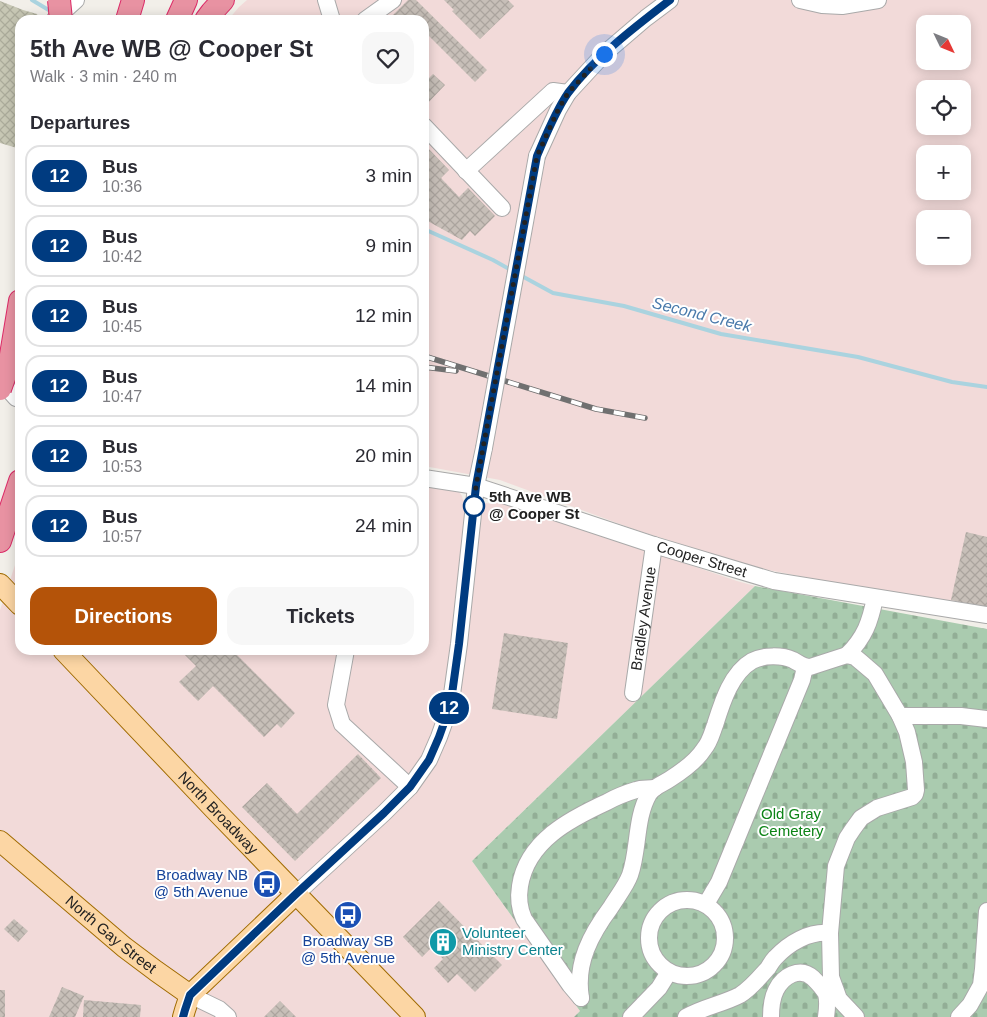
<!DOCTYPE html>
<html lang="en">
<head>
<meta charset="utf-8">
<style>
  :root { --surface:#fff; --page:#f7f7f7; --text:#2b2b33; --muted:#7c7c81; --line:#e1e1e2; --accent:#b45309 }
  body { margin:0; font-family:Arial,sans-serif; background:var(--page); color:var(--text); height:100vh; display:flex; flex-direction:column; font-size:19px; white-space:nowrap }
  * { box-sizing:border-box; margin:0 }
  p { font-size:16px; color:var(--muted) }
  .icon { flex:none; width:28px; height:28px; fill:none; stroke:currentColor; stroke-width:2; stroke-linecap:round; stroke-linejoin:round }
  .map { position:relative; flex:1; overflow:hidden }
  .panel { position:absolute; left:15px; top:15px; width:414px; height:640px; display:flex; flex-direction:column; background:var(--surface); border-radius:15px; box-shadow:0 2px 12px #0003 }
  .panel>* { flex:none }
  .badge { padding:0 10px; border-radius:16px; font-size:18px; line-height:32px }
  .needle { width:32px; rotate:133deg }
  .buttons { position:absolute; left:916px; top:15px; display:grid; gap:10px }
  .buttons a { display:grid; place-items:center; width:55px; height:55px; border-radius:10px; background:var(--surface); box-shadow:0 2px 12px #0003; font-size:25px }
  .you { position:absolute; width:25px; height:25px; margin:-12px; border:4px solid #fff; border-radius:50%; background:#1a73e8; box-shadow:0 0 0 8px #1a73e833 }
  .map>.badge { position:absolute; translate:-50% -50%; box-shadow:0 0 0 2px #fff }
  h2 { padding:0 15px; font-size:19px; line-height:45px }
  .round { display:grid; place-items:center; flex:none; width:52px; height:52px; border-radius:15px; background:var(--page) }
  .headline { display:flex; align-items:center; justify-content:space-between; height:85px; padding:0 15px }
  h1 { font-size:24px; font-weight:600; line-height:38px }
  .primary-button { display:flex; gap:10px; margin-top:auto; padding:10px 15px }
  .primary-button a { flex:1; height:58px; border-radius:15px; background:var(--accent); color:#fff; font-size:20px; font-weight:600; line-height:58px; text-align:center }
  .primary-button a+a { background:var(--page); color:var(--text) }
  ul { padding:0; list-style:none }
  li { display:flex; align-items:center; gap:15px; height:62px; margin:0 10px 8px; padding:0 5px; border:2px solid var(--line); border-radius:15px }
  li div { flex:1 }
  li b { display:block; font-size:19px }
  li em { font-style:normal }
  li .badge { min-width:55px; font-weight:700; text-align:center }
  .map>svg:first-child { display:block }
  .commercial { fill:#f2dad9; fill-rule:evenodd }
  .construction { fill:url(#construction-cross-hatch) }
  .cemetery { fill:url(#cemetery-stones) }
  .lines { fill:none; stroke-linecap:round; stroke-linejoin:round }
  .stream { stroke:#aad3df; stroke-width:4 }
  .building { fill:url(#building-cross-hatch) }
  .minor-casing { stroke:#a9a9a9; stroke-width:18 }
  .major-casing { stroke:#a06b00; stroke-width:22 }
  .highway-casing { stroke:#dc2a67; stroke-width:24 }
  .minor { stroke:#fff; stroke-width:16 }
  .major { stroke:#fcd6a4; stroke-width:20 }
  .highway { stroke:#e892a2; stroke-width:22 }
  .rail-casing { stroke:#707070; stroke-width:5.5 }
  .rail { stroke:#fff; stroke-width:4; stroke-dasharray:11; stroke-linecap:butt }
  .minor-bridge-casing { stroke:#a9a9a9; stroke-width:18; stroke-linecap:butt }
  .highway-bridge-casing { stroke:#dc2a67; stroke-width:24; stroke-linecap:butt }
  .minor-bridge { stroke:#fff; stroke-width:16 }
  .highway-bridge { stroke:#e892a2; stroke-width:22 }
  .line-casing { stroke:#fff; stroke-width:11 }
  .line { stroke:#003b80; stroke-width:8 }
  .walk { stroke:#222; stroke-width:5; stroke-dasharray:0 9 }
  .stop-dot { fill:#fff; stroke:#003b80; stroke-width:2.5 }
  .labels { text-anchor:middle; stroke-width:4; stroke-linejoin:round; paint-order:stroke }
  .stop-label { font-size:15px; font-weight:bold; fill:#222; stroke:#fff; text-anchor:start }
  .street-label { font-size:15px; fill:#222; stroke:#fff }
  .park-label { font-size:15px; fill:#0c8416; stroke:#fff }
  .transit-label { font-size:15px; fill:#164399; stroke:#fff; text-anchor:end }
  .culture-label { font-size:15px; fill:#0d838f; stroke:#fff; text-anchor:start }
  .water-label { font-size:16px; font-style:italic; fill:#4a7aab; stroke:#fff }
</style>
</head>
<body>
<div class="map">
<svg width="987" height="1017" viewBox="0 0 987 1017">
  <defs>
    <pattern id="construction-cross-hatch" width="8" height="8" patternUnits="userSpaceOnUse" patternTransform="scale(1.25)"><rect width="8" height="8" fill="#c7c7b4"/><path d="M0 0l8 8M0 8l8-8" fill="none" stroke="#abab9a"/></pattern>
    <pattern id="cemetery-stones" width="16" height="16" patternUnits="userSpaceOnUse" patternTransform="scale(1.25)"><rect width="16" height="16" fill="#aacbaf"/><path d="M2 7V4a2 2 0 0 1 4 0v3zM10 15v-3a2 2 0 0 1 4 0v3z" fill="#92ae96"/></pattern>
    <pattern id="building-cross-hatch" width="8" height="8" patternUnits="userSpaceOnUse" patternTransform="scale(1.25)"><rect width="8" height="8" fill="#c7bfb8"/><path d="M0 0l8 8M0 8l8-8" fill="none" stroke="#aba49e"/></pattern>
  </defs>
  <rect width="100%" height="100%" fill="#f2efe9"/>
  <g class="commercial">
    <path d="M 247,0 L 987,0 L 987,610 L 870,590 L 753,567 L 636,530 L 500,480 L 424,466 L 424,20 L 228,20 L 239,7 ZM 925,24 L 962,24 L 962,61 L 925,61 ZM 925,89 L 962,89 L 962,126 L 925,126 ZM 925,154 L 962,154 L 962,191 L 925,191 ZM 925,219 L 962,219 L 962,256 L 925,256 Z"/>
    <polygon points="424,481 456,488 462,496 463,500 493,504 496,501 499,500 737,581 755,586 472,861 580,1011 574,1017 0,1017 0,610 20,550 20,650 424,650"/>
  </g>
  <polygon class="construction" points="0,1 23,10 37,14 40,20 20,20 20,147 17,148 0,143"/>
  <polygon class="cemetery" points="755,586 987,629 987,1017 574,1017 580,1011 472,861"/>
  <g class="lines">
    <g class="stream">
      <polyline points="32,0 52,12"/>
      <polyline points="424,229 493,260 511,270"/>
      <polyline points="520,275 553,293 624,306 721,334 858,357 952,382 987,387"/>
    </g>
  </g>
  <g class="building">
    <polygon points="408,0 416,0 487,70 475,82 424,31 424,20 413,20 412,18 410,20 388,20"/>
    <polygon points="444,0 508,0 514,6 480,39 452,11 454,10"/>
    <polygon points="433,74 445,85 425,106 424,104 424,83"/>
    <polygon points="424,144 449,170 441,178 459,197 468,188 495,216 475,236 470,231 462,240 424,219"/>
    <polygon points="966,532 987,537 987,608 951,600"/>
    <polygon points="504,633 568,643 557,719 492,709"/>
    <polygon points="180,650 232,650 295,713 281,728 277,724 264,737 213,686 198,701 179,682 196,666"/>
    <polygon points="358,754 381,778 295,861 242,807 267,783 297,814"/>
    <polygon points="439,901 502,965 475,992 457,974 448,983 434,968 443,959 432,947 422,957 403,937"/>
    <polygon points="14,919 28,931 18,942 4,929"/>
    <polygon points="62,987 84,996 75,1017 49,1017"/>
    <rect x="0" y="990" width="5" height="27"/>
    <polygon points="84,1000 141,1005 140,1017 83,1017"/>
    <polygon points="280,1001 296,1017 264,1017"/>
  </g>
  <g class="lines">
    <defs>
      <g id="minor">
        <polyline points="326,0 332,20"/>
        <polyline points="800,0 822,5 842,6 878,0"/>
        <polyline points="55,19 76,0"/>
        <polyline points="365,20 393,0"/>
        <polyline points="424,126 502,208"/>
        <polyline points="537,156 558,110 568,93 604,54 646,18 670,0"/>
        <polyline points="466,171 553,91 568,93"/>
        <polyline points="0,380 16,398 20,399"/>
        <path id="s1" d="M 424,478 L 476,486 L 654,545 L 774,581 L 987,615"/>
        <polyline points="346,650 336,705 342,724 410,787"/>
        <path d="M 847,655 C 865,637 870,622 875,598"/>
        <path id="s2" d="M 633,693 L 654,545"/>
        <polyline points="900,716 961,716 987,719"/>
        <polyline points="296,894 384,813 410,787 429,760 439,737 444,723 452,694 459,644 476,486 484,448"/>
        <circle cx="687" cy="938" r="38"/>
        <polyline points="706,904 719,882 802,680 805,667"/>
        <polyline points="190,995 219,1009 228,1017"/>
        <path d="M 581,998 C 575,963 591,934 611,907 C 617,897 626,886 630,875 C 639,850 635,818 649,794 C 654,786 663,784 670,779 C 681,772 697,760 704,749 C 710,742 712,733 715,725 C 722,703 731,673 752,661 C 763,655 782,655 793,660 C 799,663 803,667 810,667 L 847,655 L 855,657 L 861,662 L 875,674 L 900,716 L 907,732 L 914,762 L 916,790 L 915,794 L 912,797 L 877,808 L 861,818 L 853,829 L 847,838 L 836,866 L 830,933 L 831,977 L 839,999 L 856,1017"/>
        <path d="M 581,998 L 570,985 L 524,919 C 519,908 518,898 520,886 C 527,841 570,819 607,802 C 616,797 626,793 636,790 C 642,788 648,789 655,788"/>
        <polyline points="631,1017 659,988 669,972"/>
        <path d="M 686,1017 C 703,1007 723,1004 740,995 C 751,988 760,977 768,968 C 770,965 772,961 775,958 C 789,943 809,931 830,933"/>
        <path d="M 771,1017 C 771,1008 772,998 776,990 C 783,976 800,966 813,978 C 818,983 823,988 826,994 C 828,1001 827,1010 826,1017"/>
        <polyline points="959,1017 970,1005 981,985 983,969 987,911"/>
      </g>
      <g id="major">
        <polyline points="0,584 20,605"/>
        <path id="s3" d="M 63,650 L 214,809 L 415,1017"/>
        <path id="s4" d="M 0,841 L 124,947 L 156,971 L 190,995"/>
        <polyline points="183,1017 185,1010 190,995 296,894"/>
      </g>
      <g id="highway">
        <polyline points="127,20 133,0"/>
        <polyline points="177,20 186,0"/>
        <polyline points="206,20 212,12 223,0"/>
        <polyline points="10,361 20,301"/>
        <polyline points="0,541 20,481"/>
      </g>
    </defs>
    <use href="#minor" class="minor-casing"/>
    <use href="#major" class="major-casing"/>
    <use href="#highway" class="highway-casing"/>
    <use href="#minor" class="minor"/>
    <use href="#major" class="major"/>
    <use href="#highway" class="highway"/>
    <defs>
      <g id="rail">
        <polyline points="424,356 596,409 645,418"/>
        <polyline points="424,367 456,371"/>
      </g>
    </defs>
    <use href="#rail" class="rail-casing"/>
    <use href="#rail" class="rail"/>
    <defs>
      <polyline id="minor-bridge" points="484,448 537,156"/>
      <g id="highway-bridge">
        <polyline points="59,0 61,20"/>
        <polyline points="0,389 10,361"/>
      </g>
    </defs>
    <use href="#minor-bridge" class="minor-bridge-casing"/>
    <use href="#highway-bridge" class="highway-bridge-casing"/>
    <use href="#minor-bridge" class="minor-bridge"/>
    <use href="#highway-bridge" class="highway-bridge"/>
  </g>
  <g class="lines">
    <defs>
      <path id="line" d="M 183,1017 L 185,1010 L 190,995 L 296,894 L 384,813 L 410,787 L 429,760 L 439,737 L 444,723 L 452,694 L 459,644 L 476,486 L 537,156 C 546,135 555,112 568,93 C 594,58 636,26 670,0"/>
    </defs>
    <use href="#line" class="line-casing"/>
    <use href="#line" class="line"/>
    <polyline class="walk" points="474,506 476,486 537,156 558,110 568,93 604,54"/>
  </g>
  <defs>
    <symbol id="bus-disc" viewBox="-11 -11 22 22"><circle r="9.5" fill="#1a4fb4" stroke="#fff"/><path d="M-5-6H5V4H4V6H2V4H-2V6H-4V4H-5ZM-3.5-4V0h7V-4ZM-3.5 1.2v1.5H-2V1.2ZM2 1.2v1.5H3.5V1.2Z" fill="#fff"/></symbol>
    <symbol id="building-disc" viewBox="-11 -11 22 22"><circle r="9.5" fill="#0f9aa8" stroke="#fff"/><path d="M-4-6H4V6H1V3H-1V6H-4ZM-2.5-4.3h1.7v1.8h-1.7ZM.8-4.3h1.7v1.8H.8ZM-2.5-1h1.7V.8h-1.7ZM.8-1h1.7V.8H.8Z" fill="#fff"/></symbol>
  </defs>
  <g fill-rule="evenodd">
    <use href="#bus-disc" x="251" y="868" width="32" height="32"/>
    <use href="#bus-disc" x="332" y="899" width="32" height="32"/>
    <use href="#building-disc" x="427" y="926" width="32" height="32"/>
  </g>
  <circle class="stop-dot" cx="474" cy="506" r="10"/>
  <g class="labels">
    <g class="stop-label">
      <text x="489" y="502">5th Ave WB<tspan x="489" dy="17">@ Cooper St</tspan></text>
    </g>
    <g class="street-label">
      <text dy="5" stroke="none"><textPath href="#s1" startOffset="290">Cooper Street</textPath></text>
      <text dy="5" stroke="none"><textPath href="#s2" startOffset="75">Bradley Avenue</textPath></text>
      <text dy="5" stroke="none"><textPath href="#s3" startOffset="225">North Broadway</textPath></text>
      <text dy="5" stroke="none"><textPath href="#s4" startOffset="145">North Gay Street</textPath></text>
    </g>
    <g class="park-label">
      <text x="791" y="819">Old Gray<tspan x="791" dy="17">Cemetery</tspan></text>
    </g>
    <g class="transit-label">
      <text x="248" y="880">Broadway NB<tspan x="248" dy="17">@ 5th Avenue</tspan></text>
      <text x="348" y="946" text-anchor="middle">Broadway SB<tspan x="348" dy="17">@ 5th Avenue</tspan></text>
    </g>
    <g class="culture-label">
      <text x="462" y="938">Volunteer<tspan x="462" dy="17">Ministry Center</tspan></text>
    </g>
    <g class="water-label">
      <text transform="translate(702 314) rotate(14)" y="6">Second Creek</text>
    </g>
  </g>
</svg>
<div class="buttons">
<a><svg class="needle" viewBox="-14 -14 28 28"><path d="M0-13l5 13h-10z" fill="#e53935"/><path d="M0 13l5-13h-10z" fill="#7c7c81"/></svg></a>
<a><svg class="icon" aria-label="locate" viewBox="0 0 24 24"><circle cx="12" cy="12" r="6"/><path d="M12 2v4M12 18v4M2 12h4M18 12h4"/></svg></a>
<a>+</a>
<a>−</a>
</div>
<div class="you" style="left:604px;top:54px"></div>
<b class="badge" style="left:449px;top:708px;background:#003b80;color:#fff">12</b>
<section class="panel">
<div class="headline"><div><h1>5th Ave WB @ Cooper St</h1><p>Walk · 3 min · 240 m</p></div><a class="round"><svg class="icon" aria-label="heart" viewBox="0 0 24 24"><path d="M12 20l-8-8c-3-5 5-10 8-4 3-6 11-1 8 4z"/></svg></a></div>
<h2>Departures</h2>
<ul>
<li><span class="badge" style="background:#003b80;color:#fff">12</span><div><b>Bus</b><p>10:36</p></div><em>3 min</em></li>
<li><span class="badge" style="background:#003b80;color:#fff">12</span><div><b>Bus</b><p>10:42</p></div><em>9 min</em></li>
<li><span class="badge" style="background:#003b80;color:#fff">12</span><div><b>Bus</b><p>10:45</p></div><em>12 min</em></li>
<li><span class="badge" style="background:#003b80;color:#fff">12</span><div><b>Bus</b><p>10:47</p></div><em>14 min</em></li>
<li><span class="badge" style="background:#003b80;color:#fff">12</span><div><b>Bus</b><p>10:53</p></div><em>20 min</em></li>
<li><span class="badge" style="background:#003b80;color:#fff">12</span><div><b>Bus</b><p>10:57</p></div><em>24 min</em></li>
</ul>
<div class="primary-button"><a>Directions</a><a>Tickets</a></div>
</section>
</div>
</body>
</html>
